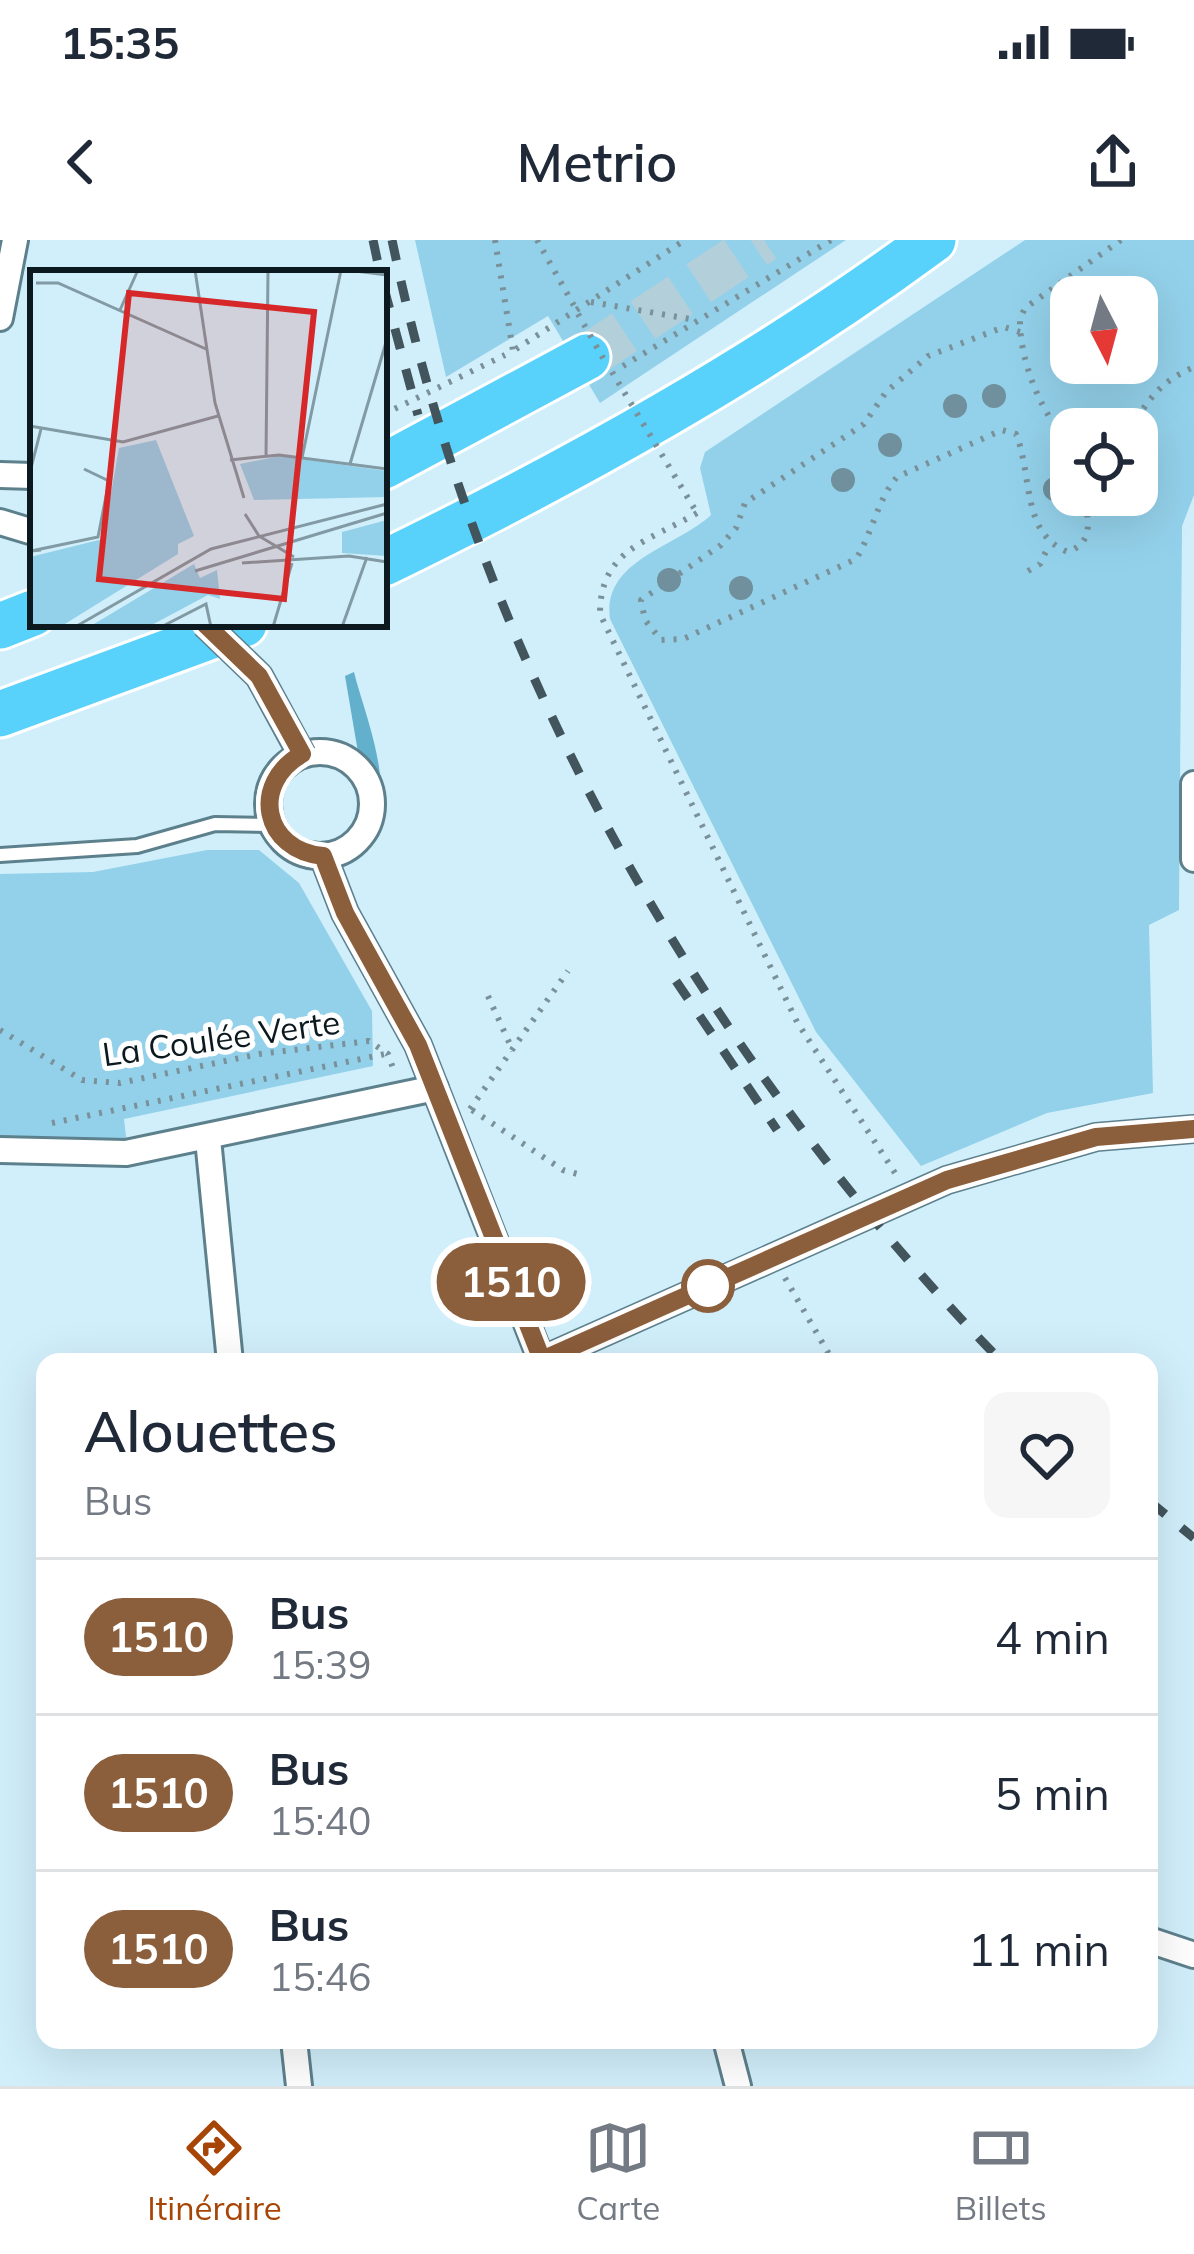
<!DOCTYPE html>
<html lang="fr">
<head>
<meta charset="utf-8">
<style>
  :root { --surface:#fff; --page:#f6f6f7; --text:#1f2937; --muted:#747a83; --line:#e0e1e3; --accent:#a74506 }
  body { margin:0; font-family:Mulish,sans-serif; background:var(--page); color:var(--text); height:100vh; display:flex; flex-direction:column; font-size:45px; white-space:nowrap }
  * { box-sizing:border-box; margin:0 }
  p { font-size:39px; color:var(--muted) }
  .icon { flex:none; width:66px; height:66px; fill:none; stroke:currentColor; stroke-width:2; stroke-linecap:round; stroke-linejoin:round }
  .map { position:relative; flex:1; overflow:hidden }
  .details { position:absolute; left:36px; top:1113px; width:1122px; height:696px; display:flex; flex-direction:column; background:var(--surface); border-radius:24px; box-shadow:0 12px 48px #0002 }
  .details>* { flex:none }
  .badge { padding:0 24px; border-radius:39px; font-size:42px; line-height:78px }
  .needle { width:78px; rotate:174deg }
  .tools { position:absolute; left:1050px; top:36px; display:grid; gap:24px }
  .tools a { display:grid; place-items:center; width:108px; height:108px; border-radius:24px; background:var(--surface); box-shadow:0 12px 48px #0002; font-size:60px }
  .map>.badge { position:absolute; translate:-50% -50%; box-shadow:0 0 0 6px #fff }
  .round { display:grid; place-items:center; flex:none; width:126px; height:126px; border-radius:24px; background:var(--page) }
  .summary { display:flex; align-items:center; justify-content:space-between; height:204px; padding:0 48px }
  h1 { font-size:57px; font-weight:600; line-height:90px }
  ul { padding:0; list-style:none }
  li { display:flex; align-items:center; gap:36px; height:156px; padding:0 48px; border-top:3px solid var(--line) }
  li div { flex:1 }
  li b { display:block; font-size:45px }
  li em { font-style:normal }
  li .badge { min-width:132px; font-weight:700; text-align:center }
  .status { display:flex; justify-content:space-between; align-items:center; height:84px; padding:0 60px; background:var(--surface); direction:ltr }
  .status svg { height:33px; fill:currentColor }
  header { display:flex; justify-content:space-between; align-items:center; height:156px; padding:0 48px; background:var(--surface); font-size:54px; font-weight:600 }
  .tabs { display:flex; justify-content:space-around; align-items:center; height:168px; border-top:3px solid var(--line); background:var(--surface); font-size:33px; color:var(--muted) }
  .tabs a { display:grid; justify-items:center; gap:6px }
  .tabs .active { color:var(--accent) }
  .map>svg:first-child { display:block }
  .green { fill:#93d1ea; fill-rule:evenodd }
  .water { fill:#63b0cd }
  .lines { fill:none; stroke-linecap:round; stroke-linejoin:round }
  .highway-tunnel { stroke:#b3cfda; stroke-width:45; stroke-dasharray:45 22; stroke-linecap:butt }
  .lane-casing { stroke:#5d808d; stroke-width:18 }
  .street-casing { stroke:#5d808d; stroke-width:30 }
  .highway-casing { stroke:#fff; stroke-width:51 }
  .path { stroke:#7a919a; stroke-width:6; stroke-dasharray:3 9; stroke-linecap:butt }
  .lane { stroke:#fff; stroke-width:12 }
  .street { stroke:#fff; stroke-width:24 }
  .highway { stroke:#58d1fb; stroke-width:45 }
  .rail { stroke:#42555c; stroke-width:9; stroke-dasharray:21 21; stroke-linecap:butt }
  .street-bridge-casing { stroke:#5d808d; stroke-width:30; stroke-linecap:butt }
  .path-bridge { stroke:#7a919a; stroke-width:6; stroke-dasharray:3 9; stroke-linecap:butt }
  .street-bridge { stroke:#fff; stroke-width:24 }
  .tree { fill:#6f909c }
  .line-casing { stroke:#fff; stroke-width:27 }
  .line { stroke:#8b5e3c; stroke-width:18 }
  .stop-dot { fill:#fff; stroke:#8b5e3c; stroke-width:6 }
  .labels { text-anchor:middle; stroke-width:10; stroke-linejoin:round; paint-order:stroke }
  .street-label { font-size:33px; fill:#0c1a1f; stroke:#fff }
  .inset-road { fill:none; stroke:#829aa3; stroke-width:3 }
  .view { fill:#d62828; fill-opacity:0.15; stroke:#d62828; stroke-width:6 }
  .inset-edge { fill:none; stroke:#0c1a1f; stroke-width:6 }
</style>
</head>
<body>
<div class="status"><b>15:35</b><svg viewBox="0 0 49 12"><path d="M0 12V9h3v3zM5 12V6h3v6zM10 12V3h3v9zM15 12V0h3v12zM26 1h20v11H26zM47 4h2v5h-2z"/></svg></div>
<header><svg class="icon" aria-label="back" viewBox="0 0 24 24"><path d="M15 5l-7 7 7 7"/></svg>Metrio<svg class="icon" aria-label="share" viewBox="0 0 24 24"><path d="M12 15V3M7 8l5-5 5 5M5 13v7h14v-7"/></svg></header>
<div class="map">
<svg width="1194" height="1846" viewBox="0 0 1194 1846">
  <rect width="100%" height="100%" fill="#d1effb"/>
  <g class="green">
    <polygon points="415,0 846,0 600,163 548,76 446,137"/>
    <path d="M 1025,0 L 1194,0 L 1194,255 L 1182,286 L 1179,670 L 1149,685 L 1153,853 L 1047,873 L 921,926 L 816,792 L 610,379 C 602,320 675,308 711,275 L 700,228 L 705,212 ZM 1137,57 L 1137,123 L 1071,123 L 1071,57 ZM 1071,189 L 1137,189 L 1137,255 L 1071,255 Z"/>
    <polygon points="207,610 259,610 299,643 372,771 373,826 124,879 127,905 0,900 0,634 93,632"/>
  </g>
  <path class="water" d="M 354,432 C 364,473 397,549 371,587 L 372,542 L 359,518 L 345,436 Z"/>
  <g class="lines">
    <polyline class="highway-tunnel" points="587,117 764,0"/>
    <defs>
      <polyline id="lane" points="0,615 137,606 215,584 272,585"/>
      <g id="street">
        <polyline points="0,78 15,0"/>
        <polyline points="0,235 33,236"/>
        <polyline points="0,282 33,292"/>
        <circle cx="320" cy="564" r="52"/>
        <polyline points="1194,544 1194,619"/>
        <polyline points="323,616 345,673 418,805 542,1122"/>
        <polyline points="208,899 230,1122"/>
        <polyline points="0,910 126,913 435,848"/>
        <polyline points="542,1120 947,940 1096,897 1194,889"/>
        <polyline points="1149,1700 1194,1715"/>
        <polyline points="294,1800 299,1846"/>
        <polyline points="726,1800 738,1846"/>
      </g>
      <g id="highway">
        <polyline points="384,226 587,117"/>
        <path d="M 384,323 C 575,230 762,126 933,0"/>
        <polyline points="0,386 33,373"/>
        <polyline points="0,474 244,384"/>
      </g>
    </defs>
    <use href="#lane" class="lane-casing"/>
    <use href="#street" class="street-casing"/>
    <use href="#highway" class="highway-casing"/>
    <g class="path">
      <polyline points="495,0 513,111"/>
      <polyline points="537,0 577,71"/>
      <polyline points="591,62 696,80"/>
      <path d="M 1020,92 L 1004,87 L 928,116 L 886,152 L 864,184 L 745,263 L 736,288 L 721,305 L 641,360 L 645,380 L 661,400 L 683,399 L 856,319 C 873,292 877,260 897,237 L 1002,190 L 1016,194 C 1033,236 1021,294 1068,312 C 1095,301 1088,280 1084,255"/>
      <polyline points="516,109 685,0"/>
      <polyline points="623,126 831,0"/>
      <polyline points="384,174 505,115"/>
      <path d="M 1131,189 C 1148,159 1161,141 1194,127"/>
      <path d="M 1071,203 C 1041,177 1019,118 1020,79 L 1025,68 L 1121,0"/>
      <path d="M 697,273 C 647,302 600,310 600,374 L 797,782 L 897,936"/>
      <polyline points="1028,331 1040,324 1049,305"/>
      <polyline points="488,756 513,811"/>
      <polyline points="0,790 82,840 120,843 259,814 369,801 388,814 394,831"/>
      <polyline points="470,869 568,731"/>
      <polyline points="472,870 563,930 581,935"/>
      <polyline points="52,883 385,814"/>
      <polyline points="785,1038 830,1116 824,1122"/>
    </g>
    <use href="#lane" class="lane"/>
    <use href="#street" class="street"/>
    <use href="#highway" class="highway"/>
    <g class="rail">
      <polyline points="373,0 380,33"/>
      <path d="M 392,0 C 480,425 700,812 1002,1122"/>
      <polyline points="384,48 418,175"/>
      <polyline points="676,741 777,890"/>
      <polyline points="1149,1261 1194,1298"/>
    </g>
    <defs>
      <polyline id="street-bridge" points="205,384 259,436 302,515"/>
    </defs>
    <use href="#street-bridge" class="street-bridge-casing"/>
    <g class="path-bridge">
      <polyline points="578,74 607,125"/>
      <polyline points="612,132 697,273"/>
    </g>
    <use href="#street-bridge" class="street-bridge"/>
  </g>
  <g class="tree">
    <circle cx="994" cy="156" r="12"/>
    <circle cx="955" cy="166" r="12"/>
    <circle cx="890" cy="205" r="12"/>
    <circle cx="843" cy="240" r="12"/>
    <circle cx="1055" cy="249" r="12"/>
    <circle cx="669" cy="340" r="12"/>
    <circle cx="741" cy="348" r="12"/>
  </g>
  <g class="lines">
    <defs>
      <path id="line" d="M 205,384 L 259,436 L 302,514 C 250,544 263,610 323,616 L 345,673 L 418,805 L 542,1120 L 947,940 L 1096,897 L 1194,889"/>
    </defs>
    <use href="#line" class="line-casing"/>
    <use href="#line" class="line"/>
  </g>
  <circle class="stop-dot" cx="708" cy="1046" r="24"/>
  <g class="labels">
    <g class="street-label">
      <text transform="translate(221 798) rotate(-8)" y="12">La Coulée Verte</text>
    </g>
  </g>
  <g transform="translate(30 30)">
    <rect width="357" height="357" fill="#d1effb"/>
    <path d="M 126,170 L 164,266 L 148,274 L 148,284 L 30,357 L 0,357 L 0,287 L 73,269 L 89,178 ZM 249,186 L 357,201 L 357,227 L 224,230 L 210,194 ZM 357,250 L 357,286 L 312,283 L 312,262 ZM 164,294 L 170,308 L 187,300 L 190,329 L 178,325 L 118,357 L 59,357 Z" fill="#93d1ea"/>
    <path class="inset-road" d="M 165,0 L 185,133 L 214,228M 317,0 L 357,5M 6,13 L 28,13 L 176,79M 90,40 L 108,0M 0,156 L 93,172 L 188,146M 236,186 L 238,0M 272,188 L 311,0M 200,190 L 249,185 L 357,199M 320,194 L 357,69M 0,202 L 11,159M 215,244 L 229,266 L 264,287M 11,280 L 1,281 L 68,267 L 79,211 L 54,199M 212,293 L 319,286 L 357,292M 165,301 L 357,243M 45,357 L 181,279 L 357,234M 131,357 L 176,334 L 181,357M 243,357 L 262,293M 312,357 L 337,287"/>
    <path class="view" d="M 99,23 L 284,42 L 254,329 L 69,309 Z"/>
    <rect width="357" height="357" class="inset-edge"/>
  </g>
</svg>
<div class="tools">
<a><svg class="needle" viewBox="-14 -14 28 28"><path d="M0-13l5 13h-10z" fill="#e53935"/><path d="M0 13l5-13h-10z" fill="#747a83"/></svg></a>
<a><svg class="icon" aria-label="locate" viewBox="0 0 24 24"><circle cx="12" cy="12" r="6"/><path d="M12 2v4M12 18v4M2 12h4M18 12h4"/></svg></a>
</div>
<b class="badge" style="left:511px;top:1042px;background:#8b5e3c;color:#fff">1510</b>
<section class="details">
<div class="summary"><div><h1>Alouettes</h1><p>Bus</p></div><a class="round"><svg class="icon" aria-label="heart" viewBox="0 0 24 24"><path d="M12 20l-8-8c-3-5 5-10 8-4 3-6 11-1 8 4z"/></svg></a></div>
<ul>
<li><span class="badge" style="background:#8b5e3c;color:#fff">1510</span><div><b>Bus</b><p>15:39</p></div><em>4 min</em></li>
<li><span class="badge" style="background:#8b5e3c;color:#fff">1510</span><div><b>Bus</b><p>15:40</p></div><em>5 min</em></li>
<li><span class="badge" style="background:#8b5e3c;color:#fff">1510</span><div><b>Bus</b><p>15:46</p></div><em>11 min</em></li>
</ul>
</section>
</div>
<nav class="tabs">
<a class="active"><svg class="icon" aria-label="directions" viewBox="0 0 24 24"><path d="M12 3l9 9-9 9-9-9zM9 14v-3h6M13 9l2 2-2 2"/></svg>Itinéraire</a>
<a><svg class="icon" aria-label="map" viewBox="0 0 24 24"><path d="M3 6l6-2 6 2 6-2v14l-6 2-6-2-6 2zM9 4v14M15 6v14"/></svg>Carte</a>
<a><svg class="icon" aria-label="tickets" viewBox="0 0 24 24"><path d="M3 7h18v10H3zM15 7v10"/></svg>Billets</a>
</nav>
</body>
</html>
